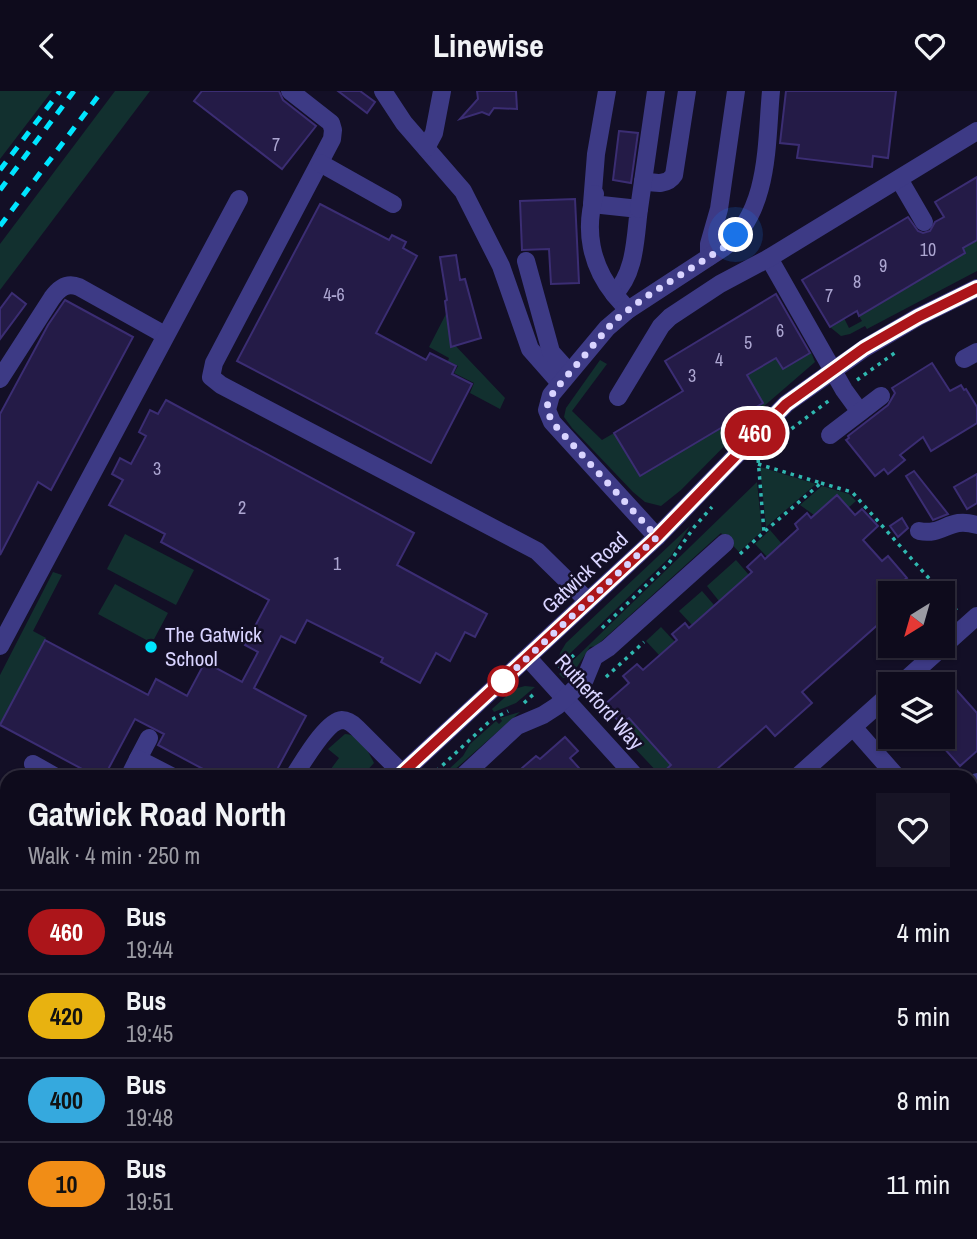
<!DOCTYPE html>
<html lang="en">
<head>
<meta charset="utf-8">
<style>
  :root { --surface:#0e0b1c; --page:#171425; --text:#f1f3f6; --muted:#9b9ba3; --line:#2e2b3b }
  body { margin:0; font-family:"Archivo Narrow",sans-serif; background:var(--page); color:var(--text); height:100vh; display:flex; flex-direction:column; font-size:26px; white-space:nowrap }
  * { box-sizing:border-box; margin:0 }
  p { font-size:23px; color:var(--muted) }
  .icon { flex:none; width:38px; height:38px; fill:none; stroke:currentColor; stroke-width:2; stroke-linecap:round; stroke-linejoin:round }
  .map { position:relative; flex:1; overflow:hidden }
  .side { position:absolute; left:0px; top:679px; width:978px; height:469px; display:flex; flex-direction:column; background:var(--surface); border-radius:21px 21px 0 0; box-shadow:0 2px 5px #0004,0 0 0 2px var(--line) }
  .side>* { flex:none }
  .badge { padding:0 14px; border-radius:23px; font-size:24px; line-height:46px }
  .needle { width:46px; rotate:217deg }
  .tools { position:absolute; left:878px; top:490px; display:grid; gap:14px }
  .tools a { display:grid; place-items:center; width:77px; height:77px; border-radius:0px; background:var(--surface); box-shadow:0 2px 5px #0004,0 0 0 2px var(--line); font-size:35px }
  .you { position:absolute; width:35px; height:35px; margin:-18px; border:5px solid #fff; border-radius:50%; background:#1a73e8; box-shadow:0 0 0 10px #1a73e833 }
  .map>.badge { position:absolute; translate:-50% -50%; box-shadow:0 0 0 4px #fff }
  .round { display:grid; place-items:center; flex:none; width:74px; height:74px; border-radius:0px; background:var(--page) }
  .overview { display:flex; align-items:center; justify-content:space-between; height:119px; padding:0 28px }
  h1 { font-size:33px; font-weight:700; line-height:52px }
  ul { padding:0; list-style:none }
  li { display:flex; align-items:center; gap:21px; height:84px; padding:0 28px; border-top:2px solid var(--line) }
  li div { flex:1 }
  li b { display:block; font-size:26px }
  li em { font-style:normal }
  li .badge { min-width:77px; font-weight:700; text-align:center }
  header { display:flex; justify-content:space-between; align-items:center; height:91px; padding:0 28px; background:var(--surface); font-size:32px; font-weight:700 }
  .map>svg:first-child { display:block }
  .green { fill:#12302f }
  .building { fill:#241b47; stroke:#3b2d73; stroke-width:2 }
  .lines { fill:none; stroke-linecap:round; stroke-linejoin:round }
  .path { stroke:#2fb8b0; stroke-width:3.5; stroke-dasharray:3.5 5; stroke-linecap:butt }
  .minor { stroke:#3d3a85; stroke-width:18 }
  .rail { stroke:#00e5ff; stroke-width:5; stroke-dasharray:10 9; stroke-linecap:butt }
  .line-casing { stroke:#fff; stroke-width:16 }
  .line { stroke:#ac151a; stroke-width:10 }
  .walk { stroke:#d9d4ff; stroke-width:7; stroke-dasharray:0 12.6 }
  .poi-dot { fill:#00e5ff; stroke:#130f26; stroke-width:2.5 }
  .stop-dot { fill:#fff; stroke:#ac151a; stroke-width:3.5 }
  .labels { text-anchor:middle; stroke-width:5; stroke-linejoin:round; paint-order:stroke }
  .number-label { font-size:18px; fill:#aca6d1 }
  .street-label { font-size:21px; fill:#d9d4ff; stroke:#130f26 }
  .poi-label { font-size:21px; fill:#d9d4ff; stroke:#130f26; text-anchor:start }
</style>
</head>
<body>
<header><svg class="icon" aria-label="back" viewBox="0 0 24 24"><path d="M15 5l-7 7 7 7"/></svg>Linewise<svg class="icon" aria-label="heart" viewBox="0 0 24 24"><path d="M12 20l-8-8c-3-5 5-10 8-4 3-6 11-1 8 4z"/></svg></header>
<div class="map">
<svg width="977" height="1148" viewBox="0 0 977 1148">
  <rect width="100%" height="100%" fill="#130f26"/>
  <g class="green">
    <polygon points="0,0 52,0 0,68"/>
    <polygon points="115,0 150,0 0,199 0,153"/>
    <polygon points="977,149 977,180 867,238 865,235 850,243 841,245 830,236 844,227 849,237 862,230 859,225 965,162 963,157"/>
    <polygon points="446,223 450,249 505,307 500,318 470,302 474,292 454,282 458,275 448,270 449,267 429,256"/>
    <polygon points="811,261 815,271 763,316 681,399 661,415 645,411 633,401 572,337 564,326 566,317 600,269 607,273 572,320 602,349 614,342 640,385 762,312 747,284 776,267 783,278"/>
    <polygon points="760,376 816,393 766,436"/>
    <polygon points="757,391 762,440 739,461 721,442 596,555 590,556 575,579 572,575 569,578 572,582 567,587 563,587 559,583"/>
    <polygon points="822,395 849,403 856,410 848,417 836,404 814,424 800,414"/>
    <polygon points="690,435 671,465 558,574 560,562 566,552"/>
    <polygon points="770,439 782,453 767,466 755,453"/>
    <polygon points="125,443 194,479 176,514 107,478"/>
    <polygon points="736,469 749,484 719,510 707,495"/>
    <polygon points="53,481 62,484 33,540 46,547 0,633 0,584"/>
    <polygon points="115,493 168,522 152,552 98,523"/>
    <polygon points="702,500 714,514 692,534 679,520"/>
    <polygon points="661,536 675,551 659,564 646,550"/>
    <polygon points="525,595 535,596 516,612 494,621 492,618 514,598"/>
    <polygon points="520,621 452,681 449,678 463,665 470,653 496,630 499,633 502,630 500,627"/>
    <polygon points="629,627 671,674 660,684 616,637 618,630 622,633"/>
    <path d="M 345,643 C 359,643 369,661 374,672 L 361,686 L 325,686 L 339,667 L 328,658 Z"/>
  </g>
  <g class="building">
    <polygon points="202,0 279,0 283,9 316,35 282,78 194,10"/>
    <polygon points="338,0 360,0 375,11 367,22"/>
    <polygon points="477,0 516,0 517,18 494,17 489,24 482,21 460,28 478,8"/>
    <polygon points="786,0 896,0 888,67 873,65 872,76 797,67 799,54 780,52"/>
    <polygon points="619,40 638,42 631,92 613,89"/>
    <polygon points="977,86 977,149 963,157 965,162 859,225 857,220 830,236 802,189 908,126 918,140 923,142 930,140 935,131 944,126 935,111"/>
    <polygon points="575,108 579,192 551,193 549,158 522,159 520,110"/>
    <polygon points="320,113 389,149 392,144 406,151 403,157 417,165 376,242 426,269 430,262 456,275 452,283 472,293 431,372 237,270"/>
    <polygon points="456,164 460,189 465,188 481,247 451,256 445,210 447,209 440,166"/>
    <polygon points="12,202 26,213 0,248 0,218"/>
    <polygon points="776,203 810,262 783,278 776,267 747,284 763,312 640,385 614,342 683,300 665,270"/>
    <polygon points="65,209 133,246 51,399 38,391 0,464 0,323 48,234"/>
    <polygon points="932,272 950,300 961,294 964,299 966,298 977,316 977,332 931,360 923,346 900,364 905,369 888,383 884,378 875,385 846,349 849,347 848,345 888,314 895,302 892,297"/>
    <polygon points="166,309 414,442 397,474 487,523 475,546 465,541 450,570 436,562 420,592 381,571 383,567 307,529 295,552 281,545 254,597 306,625 273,686 218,686 158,654 164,643 135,628 104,686 97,686 0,634 45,549 148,604 156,588 187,605 205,571 242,591 258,561 245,554 269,509 161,451 165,443 109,414 123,389 112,383 120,367 131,373 146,345 139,341 150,319 158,323"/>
    <polygon points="914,380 948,423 933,429 906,385"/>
    <polygon points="977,383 977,412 967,418 954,396"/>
    <polygon points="837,404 855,424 862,418 878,435 863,449 882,470 888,465 907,487 901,491 911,502 891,502 891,522 802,601 812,612 775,645 766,635 708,686 658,686 671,674 629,627 621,633 604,614 629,592 623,585 637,573 643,579 677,549 672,543 685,532 689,537 752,481 747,476 761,463 765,468 798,438 795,433 807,422 811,427"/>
    <polygon points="902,427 908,437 898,446 890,435"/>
    <polygon points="943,584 977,622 977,660 960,675 934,646 943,646"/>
    <polygon points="565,646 578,660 570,667 587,686 530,686 522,677 536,665 540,668"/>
  </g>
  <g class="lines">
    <g class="path">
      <polyline points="857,289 896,261"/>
      <polyline points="778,348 831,308"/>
      <polyline points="758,373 821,392 764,441"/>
      <polyline points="821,392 852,401 942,502"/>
      <polyline points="740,463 764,441 758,367"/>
      <polyline points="943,504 958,521"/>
      <polyline points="602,537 669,472 695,435 712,416"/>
      <polyline points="559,578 576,562"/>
      <polyline points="606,586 644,551"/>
      <polyline points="524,612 536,601"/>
      <polyline points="430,686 491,629 508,620"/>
      <polyline points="25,1148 31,1141"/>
    </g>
    <g class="minor">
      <polyline points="290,0 331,32 333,39 332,48 214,272 211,286 221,294 537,460 588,510"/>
      <polyline points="383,0 404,32 463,100 501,175 530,258 560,292"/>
      <path d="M 607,0 L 596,63 L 592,113 L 639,118 C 635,146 636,182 614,203 L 628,219"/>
      <polyline points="426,57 434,42 442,0"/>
      <polyline points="320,72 393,113"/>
      <polyline points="899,88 924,131"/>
      <path d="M 643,90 C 655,92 667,95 674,84 L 687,0"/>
      <path d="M 595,103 C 584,139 591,174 614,203"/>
      <polyline points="639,118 656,0"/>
      <polyline points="709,166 709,153 719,118 736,0"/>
      <polyline points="769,167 844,299 860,321"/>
      <polyline points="526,170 551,261 569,281"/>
      <polyline points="964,268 977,261"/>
      <path d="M 0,288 L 52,207 C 59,197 67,191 79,196 L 165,244"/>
      <polyline points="618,306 661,235 670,226 720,193 769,167 977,40"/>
      <polyline points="830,344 881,305"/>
      <path d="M 919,440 C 945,445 948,425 977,434"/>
      <path d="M 657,446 L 552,331 L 547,319 L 551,304 L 607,237 L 628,219 L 723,157 C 770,121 766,53 771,0"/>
      <polyline points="0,555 239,108"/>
      <polyline points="528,567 636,686"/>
      <polyline points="901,593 977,525"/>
      <polyline points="853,636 897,686"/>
      <polyline points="138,668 149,647"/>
      <polyline points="33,673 56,686"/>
      <polyline points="129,686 138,668 173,686"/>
      <path d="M 293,686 C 302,673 326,630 342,629 C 348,629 353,633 357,637 L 402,682"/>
      <polyline points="398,686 657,446 786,313 865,257 918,226 977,197"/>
      <polyline points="462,686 517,635 543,624 557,615 585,588 594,566 608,557 725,452"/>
      <polyline points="797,686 891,602"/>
      <polyline points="971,697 977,691"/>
      <polyline points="0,753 7,753"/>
      <polyline points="971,771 977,778"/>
      <polyline points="0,863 7,854"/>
      <polyline points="971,891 977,886"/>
      <polyline points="971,1061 977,1056"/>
      <polyline points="971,1091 977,1093"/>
      <polyline points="0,1138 7,1131"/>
      <polyline points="294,1141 300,1148"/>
      <polyline points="536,1141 542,1148"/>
      <polyline points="938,1141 963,1148"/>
      <polyline points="215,1148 221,1141"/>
      <polyline points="403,1148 410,1141"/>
      <polyline points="878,1148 886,1141"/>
    </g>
    <g class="rail">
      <polyline points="0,79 60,0"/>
      <polyline points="0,99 74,0"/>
      <polyline points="0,135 102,0"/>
    </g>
  </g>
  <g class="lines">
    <defs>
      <polyline id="line" points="398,686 657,446 786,313 864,257 918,226 977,197"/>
    </defs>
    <use href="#line" class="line-casing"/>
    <use href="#line" class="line"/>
    <polyline class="walk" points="503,590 496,596 657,446 552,331 547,319 548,310 555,299 614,230 644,207 723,157 736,144"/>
  </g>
  <circle class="poi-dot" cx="151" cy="556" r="7"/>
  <circle class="stop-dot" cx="503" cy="590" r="14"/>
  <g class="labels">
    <g class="number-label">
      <text x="276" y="60">7</text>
      <text x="928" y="165">10</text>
      <text x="883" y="181">9</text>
      <text x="857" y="197">8</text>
      <text x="334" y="210">4-6</text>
      <text x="829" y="211">7</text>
      <text x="780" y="246">6</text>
      <text x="748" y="258">5</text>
      <text x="719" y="275">4</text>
      <text x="692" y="291">3</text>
      <text x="157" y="384">3</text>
      <text x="242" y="423">2</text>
      <text x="337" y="479">1</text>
    </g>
    <g class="street-label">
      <text transform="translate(585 482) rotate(-43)" y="7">Gatwick Road</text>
      <text transform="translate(599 611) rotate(48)" y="7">Rutherford Way</text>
    </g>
    <g class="poi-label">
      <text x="165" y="551">The Gatwick<tspan x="165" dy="24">School</tspan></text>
    </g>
  </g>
</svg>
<div class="tools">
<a><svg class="needle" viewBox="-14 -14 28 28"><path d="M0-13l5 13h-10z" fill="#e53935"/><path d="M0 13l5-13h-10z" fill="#9b9ba3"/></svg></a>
<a><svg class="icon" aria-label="layers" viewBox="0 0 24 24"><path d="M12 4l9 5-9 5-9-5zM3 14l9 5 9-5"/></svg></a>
</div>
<div class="you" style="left:736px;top:144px"></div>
<b class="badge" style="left:755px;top:342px;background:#ac151a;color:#fff">460</b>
<section class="side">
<div class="overview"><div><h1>Gatwick Road North</h1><p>Walk · 4 min · 250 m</p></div><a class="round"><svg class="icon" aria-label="heart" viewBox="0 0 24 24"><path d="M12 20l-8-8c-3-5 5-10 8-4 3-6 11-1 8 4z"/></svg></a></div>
<ul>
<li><span class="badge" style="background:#ac151a;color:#fff">460</span><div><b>Bus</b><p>19:44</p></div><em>4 min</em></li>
<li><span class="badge" style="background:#e8b210;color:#111">420</span><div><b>Bus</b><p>19:45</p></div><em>5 min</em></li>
<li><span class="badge" style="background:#35a9de;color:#111">400</span><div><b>Bus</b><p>19:48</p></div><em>8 min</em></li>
<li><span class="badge" style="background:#f18d16;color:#111">10</span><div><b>Bus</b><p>19:51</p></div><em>11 min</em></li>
</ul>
</section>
</div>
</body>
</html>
